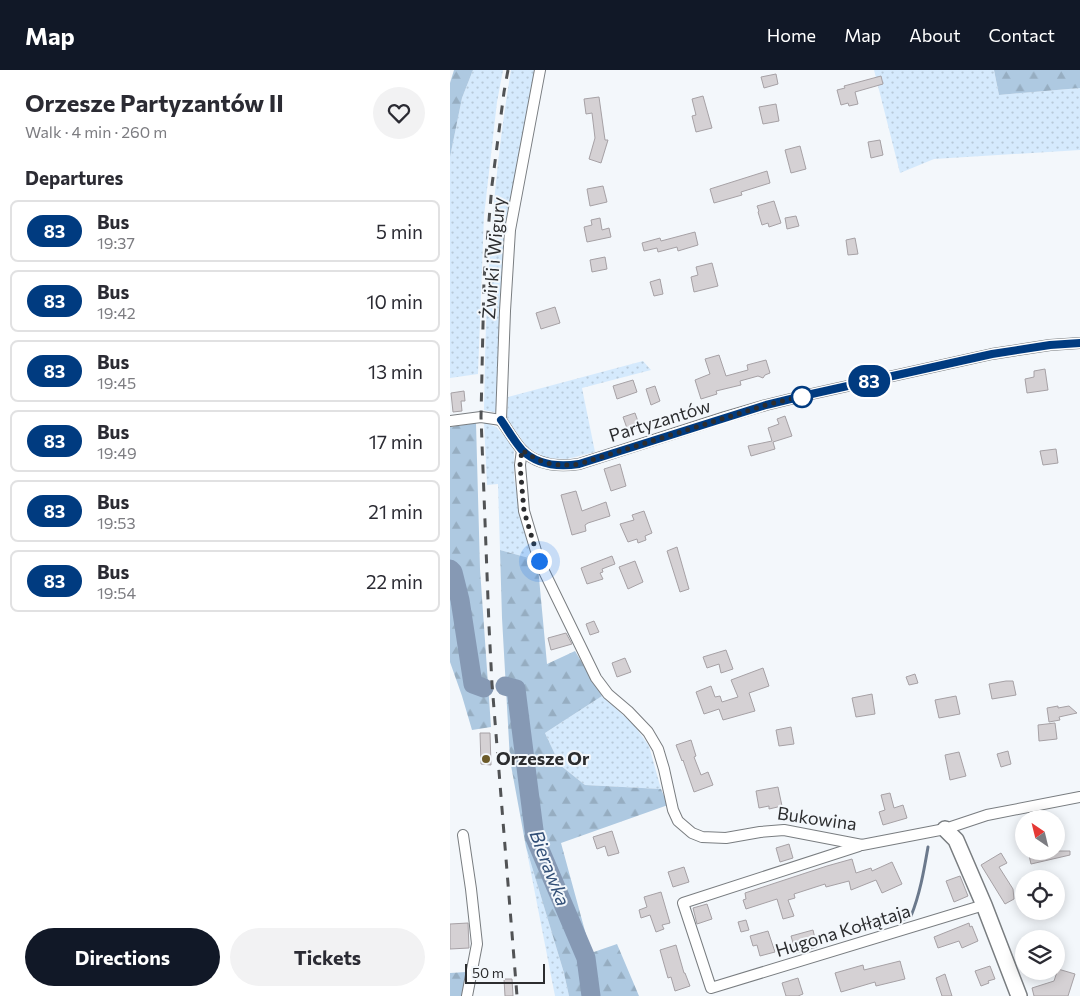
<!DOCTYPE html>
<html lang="en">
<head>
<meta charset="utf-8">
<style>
  :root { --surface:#fff; --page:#f2f2f3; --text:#2b2b33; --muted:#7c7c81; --line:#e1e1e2; --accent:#111827 }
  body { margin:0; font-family:Commissioner,sans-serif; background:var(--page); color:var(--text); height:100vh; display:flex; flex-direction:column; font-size:19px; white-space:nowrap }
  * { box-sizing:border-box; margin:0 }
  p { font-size:16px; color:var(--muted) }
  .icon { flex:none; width:28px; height:28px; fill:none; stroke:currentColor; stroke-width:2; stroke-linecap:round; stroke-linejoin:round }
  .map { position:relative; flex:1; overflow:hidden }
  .sheet { display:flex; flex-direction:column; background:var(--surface); width:450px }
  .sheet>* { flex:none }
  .badge { padding:0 10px; border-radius:16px; font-size:18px; line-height:32px }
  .needle { width:32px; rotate:325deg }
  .tools { position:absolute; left:565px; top:740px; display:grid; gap:10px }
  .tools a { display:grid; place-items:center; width:50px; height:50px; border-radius:50%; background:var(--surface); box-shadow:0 2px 12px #0003; font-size:25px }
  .scale { position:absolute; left:15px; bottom:12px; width:80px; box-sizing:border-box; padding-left:5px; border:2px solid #2c2d2f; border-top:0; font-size:14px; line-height:18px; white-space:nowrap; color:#2c2d2f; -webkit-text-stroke:4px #f3f7fb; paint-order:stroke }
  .you { position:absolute; width:25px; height:25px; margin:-12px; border:4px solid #fff; border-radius:50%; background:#1a73e8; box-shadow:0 0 0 8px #1a73e833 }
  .map>.badge { position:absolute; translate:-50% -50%; box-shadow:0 0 0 2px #fff }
  h2 { padding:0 25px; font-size:19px; line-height:45px }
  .round { display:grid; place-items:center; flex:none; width:52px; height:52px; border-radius:26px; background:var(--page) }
  .head { display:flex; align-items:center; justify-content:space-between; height:85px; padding:0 25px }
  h1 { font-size:24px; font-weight:700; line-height:38px }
  .primary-button { display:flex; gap:10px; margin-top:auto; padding:10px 25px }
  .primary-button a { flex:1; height:58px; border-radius:30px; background:var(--accent); color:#fff; font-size:20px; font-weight:700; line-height:58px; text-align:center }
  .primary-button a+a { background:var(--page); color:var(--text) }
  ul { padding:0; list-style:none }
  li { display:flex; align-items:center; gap:15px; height:62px; margin:0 10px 8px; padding:0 15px; border:2px solid var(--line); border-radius:8px }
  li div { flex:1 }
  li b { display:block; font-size:19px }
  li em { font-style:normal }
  li .badge { min-width:55px; font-weight:700; text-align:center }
  header { display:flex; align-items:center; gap:30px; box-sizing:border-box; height:70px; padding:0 25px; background:var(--accent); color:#fff }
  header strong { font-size:24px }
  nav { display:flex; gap:28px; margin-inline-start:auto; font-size:18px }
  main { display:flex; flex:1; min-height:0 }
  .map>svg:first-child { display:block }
  .grass { fill:url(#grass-dots) }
  .forest { fill:url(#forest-firs) }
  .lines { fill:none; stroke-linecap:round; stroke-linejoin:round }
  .stream { stroke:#6b798c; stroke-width:3 }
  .river { stroke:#8699b4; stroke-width:19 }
  .building { fill:#d5d1d4; stroke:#a6a1a5 }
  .street-casing { stroke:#797d80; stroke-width:12 }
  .secondary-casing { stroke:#797d80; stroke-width:18 }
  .street { stroke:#fff; stroke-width:10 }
  .secondary { stroke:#fff; stroke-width:15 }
  .rail { stroke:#515355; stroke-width:3; stroke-dasharray:9 9; stroke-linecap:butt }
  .line-casing { stroke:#fff; stroke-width:11 }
  .line { stroke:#003b80; stroke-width:8 }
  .walk { stroke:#2c2d2f; stroke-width:5; stroke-dasharray:0 9 }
  .stop-dot { fill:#fff; stroke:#003b80; stroke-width:2.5 }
  .poi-dot { fill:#6c5a28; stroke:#f3f7fb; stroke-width:2 }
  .labels { text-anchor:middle; stroke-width:4; stroke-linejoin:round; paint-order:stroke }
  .street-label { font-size:18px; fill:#2c2d2f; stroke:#f3f7fb }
  .poi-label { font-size:18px; font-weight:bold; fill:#2c2d2f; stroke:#f3f7fb; text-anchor:start }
  .water-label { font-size:19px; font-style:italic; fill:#324f77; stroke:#f3f7fb }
</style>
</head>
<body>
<header>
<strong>Map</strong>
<nav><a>Home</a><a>Map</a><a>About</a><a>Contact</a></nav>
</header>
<main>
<section class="sheet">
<div class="head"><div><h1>Orzesze Partyzantów II</h1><p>Walk · 4 min · 260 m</p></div><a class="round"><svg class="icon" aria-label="heart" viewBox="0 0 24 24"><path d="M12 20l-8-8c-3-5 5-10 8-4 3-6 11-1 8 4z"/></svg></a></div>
<h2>Departures</h2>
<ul>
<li><span class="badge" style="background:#003b80;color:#fff">83</span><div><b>Bus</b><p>19:37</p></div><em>5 min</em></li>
<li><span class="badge" style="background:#003b80;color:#fff">83</span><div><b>Bus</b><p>19:42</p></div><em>10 min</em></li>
<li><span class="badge" style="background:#003b80;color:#fff">83</span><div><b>Bus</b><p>19:45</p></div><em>13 min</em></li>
<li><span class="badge" style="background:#003b80;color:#fff">83</span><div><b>Bus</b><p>19:49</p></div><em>17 min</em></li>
<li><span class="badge" style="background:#003b80;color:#fff">83</span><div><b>Bus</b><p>19:53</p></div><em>21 min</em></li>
<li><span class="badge" style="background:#003b80;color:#fff">83</span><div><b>Bus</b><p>19:54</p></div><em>22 min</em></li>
</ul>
<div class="primary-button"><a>Directions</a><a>Tickets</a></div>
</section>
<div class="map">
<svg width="630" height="926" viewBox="0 0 630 926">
  <defs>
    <pattern id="grass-dots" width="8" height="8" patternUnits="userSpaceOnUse" patternTransform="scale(1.25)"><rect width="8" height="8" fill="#d5eafd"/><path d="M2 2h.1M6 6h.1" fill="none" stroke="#b7c9d9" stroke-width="1.8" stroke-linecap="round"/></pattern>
    <pattern id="forest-firs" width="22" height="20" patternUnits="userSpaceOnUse" patternTransform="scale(1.25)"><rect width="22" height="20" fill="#aec9e1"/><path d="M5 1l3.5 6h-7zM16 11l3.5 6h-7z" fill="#96adc1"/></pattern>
  </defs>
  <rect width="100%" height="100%" fill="#f3f7fb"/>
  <g class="grass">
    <polygon points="23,0 53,0 47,32 34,146 28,304 0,308 0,87 12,28"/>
    <path d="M 61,0 L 85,0 L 58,150 L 48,343 L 34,340 C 35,304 35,268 37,232 C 41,155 48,77 61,0 Z"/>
    <polygon points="424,0 544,0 549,25 630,18 630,80 484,89 450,103"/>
    <polygon points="193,291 201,300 132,318 145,382 117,389 96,388 77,377 57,348 58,327"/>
    <polygon points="34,352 46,357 58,370 64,381 64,407 71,447 88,497 79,488 50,480 48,414 37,415"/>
    <polygon points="152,626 184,655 199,676 211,719 135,715 110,695 95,663"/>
    <polygon points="76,777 114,903 119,926 105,926"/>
  </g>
  <g class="forest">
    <polygon points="4,0 23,0 12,28 0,87 0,13"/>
    <polygon points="544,0 630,0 630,18 549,25"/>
    <polygon points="26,353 30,499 41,657 22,660 12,626 0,592 0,357"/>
    <polygon points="50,480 79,488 88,497 97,594 125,581 152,626 95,663 110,695 135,715 211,719 218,735 111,773 141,883 167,874 189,926 119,926 114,903 76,777 60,690 52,548"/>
    <polygon points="16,902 13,926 0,926 0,903"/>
  </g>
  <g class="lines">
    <path class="stream" d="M 454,849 L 461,846 C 470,824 474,800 478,777"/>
    <g class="river">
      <polyline points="0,499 3,502 10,530 23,614 34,618"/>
      <polyline points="55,616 66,619 85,768 136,888 141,926"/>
    </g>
  </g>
  <g class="building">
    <polygon points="326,4 328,14 314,18 311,7"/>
    <polygon points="431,6 433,14 405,22 408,34 399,36 398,33 391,35 387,20 395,18 394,16"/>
    <polygon points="253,26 262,58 246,62 242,46 246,45 242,29"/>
    <polygon points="149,27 155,70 158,70 151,93 139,89 145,68 142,43 136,44 134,29"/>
    <polygon points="326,34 329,51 313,54 309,37"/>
    <polygon points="430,70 433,85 421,88 418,72"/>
    <polygon points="350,76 356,99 341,103 335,80"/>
    <polygon points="317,101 320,113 291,122 292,125 264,133 260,119"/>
    <polygon points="153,116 157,132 140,136 137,119"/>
    <polygon points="324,131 331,153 319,157 318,153 312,155 308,142 309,141 307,136"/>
    <polygon points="346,146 349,156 337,159 335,148"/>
    <polygon points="150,148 152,160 159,158 161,167 137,172 134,157 142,155 141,150"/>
    <polygon points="245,162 248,175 228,181 227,177 208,182 207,178 194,181 192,173 210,168 211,171"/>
    <polygon points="405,168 408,184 398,185 396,170"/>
    <polygon points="155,187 157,199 142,202 140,190"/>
    <polygon points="262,193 268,216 244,222 241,207 248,205 246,197"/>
    <polygon points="210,209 213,224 204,226 200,212"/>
    <polygon points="105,237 110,253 91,259 86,243"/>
    <polygon points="269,285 276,306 298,300 297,295 316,290 320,303 315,305 313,308 308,306 290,311 291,315 266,321 267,324 251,329 245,310 260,304 255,289"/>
    <polygon points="595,299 598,320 577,323 575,309 584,307 584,301"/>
    <polygon points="183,310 187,322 167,329 163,316"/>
    <polygon points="205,316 210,331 201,335 196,319"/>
    <polygon points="14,321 15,331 11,331 12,341 3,342 1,323"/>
    <polygon points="185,343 190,357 178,361 173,347"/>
    <polygon points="335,346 342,366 323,372 325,379 301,386 298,376 322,371 318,358 329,354 327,349"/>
    <polygon points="606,379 608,393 593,395 590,381"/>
    <polygon points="170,394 176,416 161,421 154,399"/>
    <polygon points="126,421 132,441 156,432 160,446 138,453 135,455 136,461 122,465 111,425"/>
    <polygon points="194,441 202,463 195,466 196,470 188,473 187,469 178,472 170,454 184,450 182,445"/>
    <polygon points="227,477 239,519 230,522 217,481"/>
    <polygon points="162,486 165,494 152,499 153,502 150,503 153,509 137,514 131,498"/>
    <polygon points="185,491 193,512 178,519 169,497"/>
    <polygon points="144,551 149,562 140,565 136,554"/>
    <polygon points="116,563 122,574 101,580 98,568"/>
    <polygon points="276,580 283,599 271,603 269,594 257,598 253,587"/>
    <polygon points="175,588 181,602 167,607 162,593"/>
    <polygon points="313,598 319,616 299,623 305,641 273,650 269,639 254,644 246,622 261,616 265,627 270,626 272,632 288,627 281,610"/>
    <polygon points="465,604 468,613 459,615 456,607"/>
    <polygon points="556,611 563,611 566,625 542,629 539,614"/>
    <polygon points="422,624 425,644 406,647 402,628"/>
    <polygon points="506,626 510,644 489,648 485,630"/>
    <polygon points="608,636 608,638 619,636 627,643 609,647 610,650 599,652 597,638"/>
    <polygon points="605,653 607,669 589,671 588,655"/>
    <polygon points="341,657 344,674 329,676 326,660"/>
    <polygon points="30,663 40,663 41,695 31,694"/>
    <polygon points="241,670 246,686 244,687 251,705 258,702 263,715 244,722 233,690 232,691 226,675"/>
    <polygon points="558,681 561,694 551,697 547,684"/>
    <polygon points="509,682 516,706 500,710 495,685"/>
    <polygon points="328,717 332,736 319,739 319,736 309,738 306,721"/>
    <polygon points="440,723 444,738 453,735 457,748 433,755 429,742 435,740 431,725"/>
    <polygon points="162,761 169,783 158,786 155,776 147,779 143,767"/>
    <polygon points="339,774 343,788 330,792 326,778"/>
    <polygon points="578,781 620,781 620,785 581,794"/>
    <polygon points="551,783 557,793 549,797 563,819 564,829 555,834 531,795"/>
    <polygon points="402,789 406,803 421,798 422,801 442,792 452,814 432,823 426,810 401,820 399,811 376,817 375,814 344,824 345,828 338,830 344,846 333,849 327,829 296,839 293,830 296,829 295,823 377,796"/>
    <polygon points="234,797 239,812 223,817 218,802"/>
    <polygon points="510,806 518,826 504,832 496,811"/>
    <polygon points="211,822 220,853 212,855 214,859 206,862 200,845 191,848 189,840 197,837 194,827"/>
    <polygon points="257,834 262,849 247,854 243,838"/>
    <polygon points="296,850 299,860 291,862 288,852"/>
    <polygon points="18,853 19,878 0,879 0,854"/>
    <polygon points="519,853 520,857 522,856 528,871 512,878 509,871 488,878 484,867"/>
    <polygon points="363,860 367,877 346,883 341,866"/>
    <polygon points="318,861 325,882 310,886 307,875 303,876 300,866"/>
    <polygon points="226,875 234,903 235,903 240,916 225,921 221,907 218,908 210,880"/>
    <polygon points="450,891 455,909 426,916 425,912 391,922 385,903 413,895 414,900"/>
    <polygon points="540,896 545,909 538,911 539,913 531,916 525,901"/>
    <polygon points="608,899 625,904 618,926 584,926 582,918 604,911"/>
    <polygon points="495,904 502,926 492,926 486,908"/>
    <polygon points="348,908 353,924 348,926 336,926 332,913"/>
    <polygon points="54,909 62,909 63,926 55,926"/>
  </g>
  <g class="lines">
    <defs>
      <g id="street">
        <path d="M 51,350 C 58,360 64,371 72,380 C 87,395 109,397 129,394 L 275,347 L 316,335 L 357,325 L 542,284 L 600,275 L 630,273"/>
        <polyline points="51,350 55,241 60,160 90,0"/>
        <polyline points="0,351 31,347 51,350"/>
        <polyline points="72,380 70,395 74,441 89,491 146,608 158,624 178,641 198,662 208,679 214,699 223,740 228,751 242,763 252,767 276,768 310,762 334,760 412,775 495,759 537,745 630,727"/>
        <polyline points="13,765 21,819 27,874 17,926"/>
        <polyline points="409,776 233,833 261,918 534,835"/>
      </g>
      <polyline id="secondary" points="495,759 506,770 534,835 569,926"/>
    </defs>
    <use href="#street" class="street-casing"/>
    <use href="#secondary" class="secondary-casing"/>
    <use href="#street" class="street"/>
    <use href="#secondary" class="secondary"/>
    <polyline class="rail" points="58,0 54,22 42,115 34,209 31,347 39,556 42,614 67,926"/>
  </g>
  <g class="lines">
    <defs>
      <path id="line" d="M 51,350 C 58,360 64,371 72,380 C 87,395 109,397 129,394 L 316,335 L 357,325 L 542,284 L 600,275 L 630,273"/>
    </defs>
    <use href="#line" class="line-casing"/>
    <use href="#line" class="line"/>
    <path class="walk" d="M 89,491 L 74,441 L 70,395 L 72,380 C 91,394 106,397 129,394 L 316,335 L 357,325 L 352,327"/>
  </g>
  <circle class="stop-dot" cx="352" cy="327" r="10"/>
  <circle class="poi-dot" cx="36" cy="689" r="5"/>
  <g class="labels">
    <g class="street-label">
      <text transform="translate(44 188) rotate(-85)" y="6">Żwirki i Wigury</text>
      <text transform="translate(210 351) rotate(-17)" y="6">Partyzantów</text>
      <text transform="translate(367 749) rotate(8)" y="6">Bukowina</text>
      <text transform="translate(393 861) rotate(-17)" y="6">Hugona Kołłątaja</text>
    </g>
    <g class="poi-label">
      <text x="46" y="695">Orzesze Or</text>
    </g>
    <g class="water-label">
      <text transform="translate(100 798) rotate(69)" y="7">Bierawka</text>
    </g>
  </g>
</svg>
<div class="tools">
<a><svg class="needle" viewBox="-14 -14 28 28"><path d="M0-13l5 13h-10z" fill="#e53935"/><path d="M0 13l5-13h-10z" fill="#7c7c81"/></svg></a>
<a><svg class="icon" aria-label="locate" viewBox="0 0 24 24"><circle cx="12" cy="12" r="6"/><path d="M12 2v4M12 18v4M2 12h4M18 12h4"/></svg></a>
<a><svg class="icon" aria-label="layers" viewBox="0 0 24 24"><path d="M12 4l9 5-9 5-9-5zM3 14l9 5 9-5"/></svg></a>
</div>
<div class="scale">50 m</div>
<div class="you" style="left:89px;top:491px"></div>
<b class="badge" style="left:419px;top:311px;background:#003b80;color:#fff">83</b>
</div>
</main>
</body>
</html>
